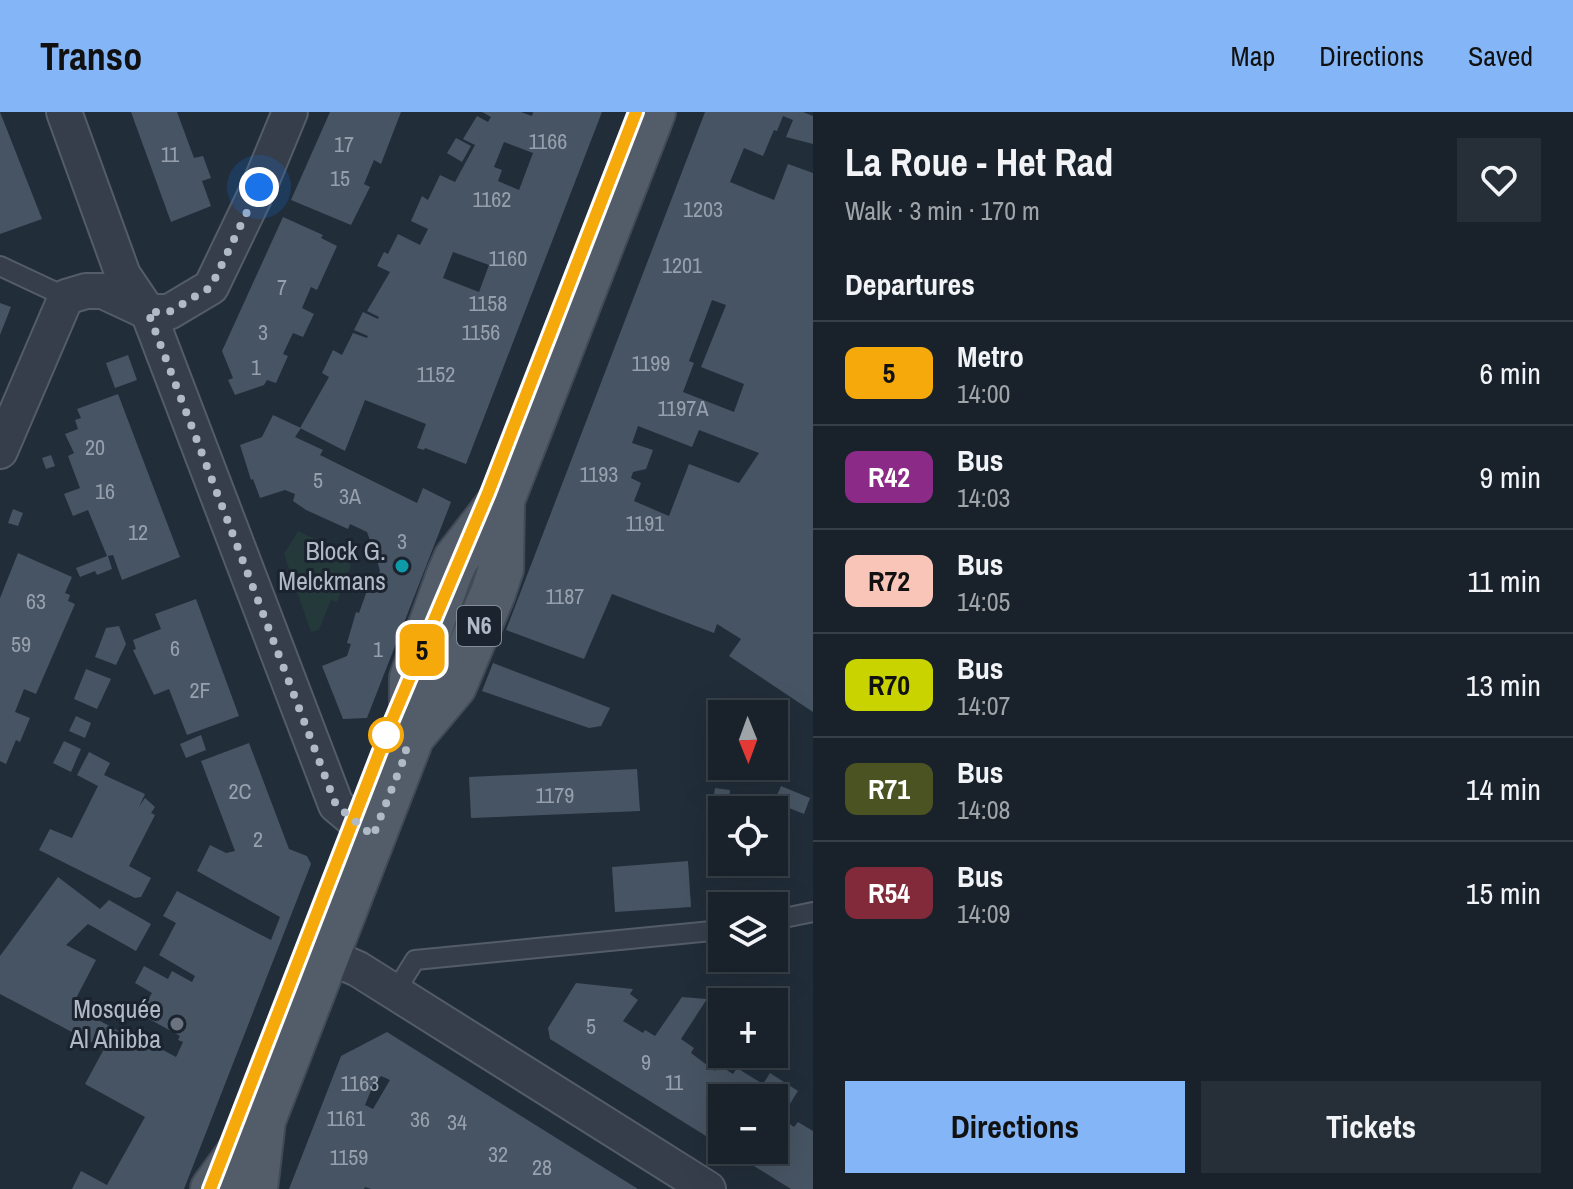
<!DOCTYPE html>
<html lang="en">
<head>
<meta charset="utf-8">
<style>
  :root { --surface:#19222b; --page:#262f37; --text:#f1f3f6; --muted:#9fa4a9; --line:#373f47; --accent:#83b5f7 }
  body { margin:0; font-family:"Archivo Narrow",sans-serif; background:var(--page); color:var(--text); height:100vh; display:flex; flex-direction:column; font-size:30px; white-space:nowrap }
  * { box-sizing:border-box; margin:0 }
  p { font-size:26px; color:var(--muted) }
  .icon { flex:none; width:44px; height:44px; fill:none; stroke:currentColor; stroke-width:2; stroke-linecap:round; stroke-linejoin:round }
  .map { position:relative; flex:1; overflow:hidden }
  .panel { display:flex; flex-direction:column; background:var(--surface); width:760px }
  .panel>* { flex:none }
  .badge { padding:0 16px; border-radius:12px; font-size:28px; line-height:52px }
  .needle { width:52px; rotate:179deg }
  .controls { position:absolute; left:708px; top:588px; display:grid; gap:16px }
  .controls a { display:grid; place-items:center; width:80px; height:80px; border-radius:0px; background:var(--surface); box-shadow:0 8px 32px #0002,0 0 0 2px var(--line); font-size:40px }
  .you { position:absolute; width:40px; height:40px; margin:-20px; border:6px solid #fff; border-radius:50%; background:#1a73e8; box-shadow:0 0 0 12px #1a73e833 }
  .map>.badge { position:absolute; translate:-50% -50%; box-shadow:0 0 0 4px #fff }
  h2 { padding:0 32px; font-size:30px; line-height:72px }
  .round { display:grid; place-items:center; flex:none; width:84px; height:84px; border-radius:0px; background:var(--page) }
  .head { display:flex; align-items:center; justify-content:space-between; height:136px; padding:0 32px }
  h1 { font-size:38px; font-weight:700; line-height:60px }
  .cta { display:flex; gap:16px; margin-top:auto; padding:16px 32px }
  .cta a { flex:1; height:92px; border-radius:0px; background:var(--accent); color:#111; font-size:32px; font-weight:700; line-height:92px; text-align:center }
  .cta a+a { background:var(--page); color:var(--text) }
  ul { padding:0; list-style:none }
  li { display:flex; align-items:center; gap:24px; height:104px; padding:0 32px; border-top:2px solid var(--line) }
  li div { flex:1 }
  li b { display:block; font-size:30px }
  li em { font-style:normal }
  li .badge { min-width:88px; font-weight:700; text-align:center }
  header { display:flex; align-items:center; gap:48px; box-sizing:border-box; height:112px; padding:0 40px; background:var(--accent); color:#111 }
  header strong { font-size:38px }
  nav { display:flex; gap:44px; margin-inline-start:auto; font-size:28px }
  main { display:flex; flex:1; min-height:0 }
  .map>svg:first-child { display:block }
  .green { fill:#23393a }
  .building { fill:#475463; fill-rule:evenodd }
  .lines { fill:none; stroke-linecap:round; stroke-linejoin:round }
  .lane-casing { stroke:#535c67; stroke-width:22 }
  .street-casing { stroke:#535c67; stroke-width:38 }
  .primary-casing { stroke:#414a56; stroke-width:48 }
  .lane { stroke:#353e4a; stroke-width:18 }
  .street { stroke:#353e4a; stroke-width:34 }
  .primary { stroke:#535d6a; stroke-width:44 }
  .line-casing { stroke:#fff; stroke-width:18 }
  .line { stroke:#f6a90b; stroke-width:12 }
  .walk { stroke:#b0b9c6; stroke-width:8; stroke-dasharray:0 14.4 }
  .culture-dot { fill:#0f9aa8; stroke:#1a232e; stroke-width:3 }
  .stop-dot { fill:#fff; stroke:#f6a90b; stroke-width:4 }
  .worship-dot { fill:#6b7280; stroke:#1a232e; stroke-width:3 }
  .labels { text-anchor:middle; stroke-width:6; stroke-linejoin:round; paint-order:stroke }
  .number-label { font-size:22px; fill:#96a0ad }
  .shield { fill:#1a232e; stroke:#838c98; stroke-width:2 }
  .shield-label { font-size:24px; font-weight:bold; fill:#b0b9c6 }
  .poi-label { font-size:26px; fill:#b0b9c6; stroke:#1a232e; text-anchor:end }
</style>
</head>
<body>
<header>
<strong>Transo</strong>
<nav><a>Map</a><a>Directions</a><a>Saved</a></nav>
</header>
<main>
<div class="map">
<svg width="813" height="1077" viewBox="0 0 813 1077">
  <rect width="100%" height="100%" fill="#212d39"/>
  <polygon class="green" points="298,419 347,442 351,454 337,490 331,488 319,518 311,520 284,442"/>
  <g class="building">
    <polygon points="0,0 42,107 0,122"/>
    <polygon points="131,0 177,0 194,46 203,44 211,66 202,69 211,94 171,110"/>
    <polygon points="330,0 401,0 381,52 374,48 364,72 370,75 351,113 291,88"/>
    <path d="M 482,0 L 521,0 L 532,4 L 533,0 L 602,0 L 466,352 L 425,336 L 424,338 L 417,336 L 426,312 L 365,288 L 345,339 L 300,316 L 329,265 L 322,261 L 333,238 L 342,243 L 353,221 L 367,226 L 368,224 L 354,218 L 363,200 L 378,207 L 379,205 L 367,199 L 390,160 L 377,154 L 384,140 L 388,142 L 398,122 L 420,133 L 428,117 L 411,109 L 422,84 L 428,88 L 440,63 L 455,70 L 475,33 L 463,27 L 477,4 L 488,10 L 491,5 ZM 504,30 L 533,41 L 519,78 L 498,69 L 502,58 L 494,55 ZM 453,140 L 489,153 L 479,180 L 443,166 Z"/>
    <path d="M 705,0 L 803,0 L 813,4 L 813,32 L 786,25 L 793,8 L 783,4 L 777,19 L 774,18 L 763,44 L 744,36 L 730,70 L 774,88 L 788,52 L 813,61 L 813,600 L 729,544 L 741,527 L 717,512 L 714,521 L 612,482 L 584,547 L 506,518 ZM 712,188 L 726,193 L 701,255 L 744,272 L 734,300 L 683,280 L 694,251 L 689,249 ZM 638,314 L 692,335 L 699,318 L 759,341 L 739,371 L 689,352 L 669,404 L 634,389 L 641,371 L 631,366 L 633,360 L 646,357 L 653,338 L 632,331 Z"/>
    <polygon points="456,26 471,34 462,50 447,41"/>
    <polygon points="283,105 323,123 321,126 337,134 317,178 311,175 302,196 314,202 303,225 293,221 283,242 288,244 276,271 267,268 264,273 235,283 228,268 233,266 222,239"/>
    <polygon points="0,191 11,195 0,223"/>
    <polygon points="128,243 137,268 115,276 106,251"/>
    <polygon points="118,282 180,445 122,468 113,443 108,444 112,457 97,463 95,459 80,465 76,456 107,444 88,398 73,404 64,382 80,376 68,344 74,341 65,322 78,317 75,308 81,306 77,297"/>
    <polygon points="273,303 301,316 295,325 323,338 320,343 417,391 423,376 451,390 367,606 343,607 322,554 347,544 351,532 347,531 356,500 359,501 369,473 373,475 380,459 377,448 380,441 377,433 371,431 367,420 350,412 348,417 306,398 293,389 295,382 285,378 260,386 253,367 251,368 240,333 262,325"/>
    <polygon points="51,343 55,354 46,357 42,346"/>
    <polygon points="13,397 23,401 18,414 8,411"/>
    <polygon points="18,441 72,465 65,481 70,483 68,489 75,492 36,582 24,577 15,600 30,606 20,630 16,628 6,652 0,649 0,486"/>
    <polygon points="196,487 239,604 187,623 169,577 154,583 133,538 136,537 133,528 161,517 155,502"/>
    <polygon points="119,514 126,532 116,553 95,545 106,516"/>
    <polygon points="493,551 569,580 610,596 601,614 589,616 482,579"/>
    <polygon points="86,557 111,567 97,597 74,587"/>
    <polygon points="76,604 91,611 85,626 69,619"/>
    <polygon points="201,623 206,638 186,646 180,632"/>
    <polygon points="64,629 81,637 71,660 53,651"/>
    <polygon points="249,631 289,737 307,744 311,752 184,1077 72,1077 81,1059 107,1073 145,1005 85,972 104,937 0,882 0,844 58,765 100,797 109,788 151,812 136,839 88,812 66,833 96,848 72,894 143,932 144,928 176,945 183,930 178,928 180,924 140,902 152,881 135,871 144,854 168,867 172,859 192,870 195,864 159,843 176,811 163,804 177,779 271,828 280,805 197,759 210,733 226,741 235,739 201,649"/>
    <polygon points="89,640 110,651 104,663 145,682 139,695 145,686 155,695 151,701 155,703 129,754 151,766 141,785 135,786 39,738 50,717 72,726 98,674 77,663"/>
    <polygon points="637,657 640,699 471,706 469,665"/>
    <polygon points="781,674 810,686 804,702 774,690"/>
    <polygon points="715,676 730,678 728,698 722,698 722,706 711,705"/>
    <polygon points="734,682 766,691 764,698 730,698"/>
    <polygon points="688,749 691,795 615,800 612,755"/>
    <polygon points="576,871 633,877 630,882 638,888 623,909 643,921 645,918 655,924 682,885 707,887 681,927 694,936 691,941 715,959 719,953 733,962 737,956 763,972 770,961 798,979 781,1006 794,1015 798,1010 813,1019 813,1077 791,1077 728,1038 774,1038 774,986 722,986 722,1034 550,927 548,916"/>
    <path d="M 387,920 L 411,935 L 638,1077 L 371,1077 L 365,1075 L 364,1077 L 289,1077 L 341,944 ZM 381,964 L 390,968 L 373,997 L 365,993 L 374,971 Z"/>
  </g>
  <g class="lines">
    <defs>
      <g id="lane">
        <polyline points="0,154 66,185"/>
        <polyline points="774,808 813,800"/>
        <polyline points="395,880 415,848 722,818"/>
      </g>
      <g id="street">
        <polyline points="64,0 123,163 148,200 336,693 373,724"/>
        <polyline points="0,339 66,185 86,179 103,179 148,200 169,200 211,175 259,75 290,0"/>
        <polyline points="326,843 358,857 708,1077"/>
      </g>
      <g id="primary">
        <polyline points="412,624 412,566 449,463 456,447 502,388 653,0"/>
        <polyline points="213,1077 262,1010"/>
        <polyline points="255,1077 263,1008 412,624 454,574 493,481 501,457 502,388"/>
      </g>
    </defs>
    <use href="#lane" class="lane-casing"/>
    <use href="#street" class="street-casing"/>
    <use href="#primary" class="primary-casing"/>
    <use href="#lane" class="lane"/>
    <use href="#street" class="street"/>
    <use href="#primary" class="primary"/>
  </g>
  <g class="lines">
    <defs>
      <polyline id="line" points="210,1077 392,608 488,381 636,0"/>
    </defs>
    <use href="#line" class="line-casing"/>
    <use href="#line" class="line"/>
    <polyline class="walk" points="259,75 211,175 169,200 148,200 336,693 373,724 407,639 386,623"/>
  </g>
  <circle class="culture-dot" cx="402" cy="454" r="8"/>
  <circle class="stop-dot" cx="386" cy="623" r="16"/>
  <circle class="worship-dot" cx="177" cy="912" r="8"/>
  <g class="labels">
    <g class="number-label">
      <text x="548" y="37">1166</text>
      <text x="344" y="40">17</text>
      <text x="170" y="50">11</text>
      <text x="340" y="74">15</text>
      <text x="492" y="95">1162</text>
      <text x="703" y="105">1203</text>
      <text x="508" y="154">1160</text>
      <text x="682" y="161">1201</text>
      <text x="282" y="183">7</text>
      <text x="488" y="199">1158</text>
      <text x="263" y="228">3</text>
      <text x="481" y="228">1156</text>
      <text x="651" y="259">1199</text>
      <text x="256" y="263">1</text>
      <text x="436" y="270">1152</text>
      <text x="683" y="304">1197A</text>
      <text x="95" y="343">20</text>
      <text x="599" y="370">1193</text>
      <text x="318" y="376">5</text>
      <text x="105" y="387">16</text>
      <text x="350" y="392">3A</text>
      <text x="645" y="419">1191</text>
      <text x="138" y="428">12</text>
      <text x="402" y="437">3</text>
      <text x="565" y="492">1187</text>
      <text x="36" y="497">63</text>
      <text x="21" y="540">59</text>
      <text x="175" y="544">6</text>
      <text x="378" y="545">1</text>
      <text x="200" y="586">2F</text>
      <text x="240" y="687">2C</text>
      <text x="555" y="691">1179</text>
      <text x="258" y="735">2</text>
      <text x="591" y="922">5</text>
      <text x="646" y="958">9</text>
      <text x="674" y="978">11</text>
      <text x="360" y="979">1163</text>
      <text x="346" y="1014">1161</text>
      <text x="420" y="1015">36</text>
      <text x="457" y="1018">34</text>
      <text x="498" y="1050">32</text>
      <text x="349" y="1053">1159</text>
      <text x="542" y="1063">28</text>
    </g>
    <rect class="shield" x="457" y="494" width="44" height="40" rx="6"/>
    <g class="shield-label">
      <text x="479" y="522">N6</text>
    </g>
    <g class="poi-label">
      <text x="386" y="448">Block G.<tspan x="386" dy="30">Melckmans</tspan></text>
      <text x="161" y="906">Mosquée<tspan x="161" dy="30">Al Ahibba</tspan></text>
    </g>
  </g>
</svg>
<div class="controls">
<a><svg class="needle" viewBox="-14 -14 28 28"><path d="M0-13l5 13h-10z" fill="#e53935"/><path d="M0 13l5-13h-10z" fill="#9fa4a9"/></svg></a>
<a><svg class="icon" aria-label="locate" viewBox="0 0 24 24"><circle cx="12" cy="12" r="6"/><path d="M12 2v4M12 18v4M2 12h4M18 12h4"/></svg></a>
<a><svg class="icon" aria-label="layers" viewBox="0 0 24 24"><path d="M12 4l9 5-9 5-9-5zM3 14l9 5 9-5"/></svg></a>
<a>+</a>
<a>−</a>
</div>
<div class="you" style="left:259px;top:75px"></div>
<b class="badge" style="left:422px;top:538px;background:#f6a90b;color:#111">5</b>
</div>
<section class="panel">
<div class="head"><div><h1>La Roue - Het Rad</h1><p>Walk · 3 min · 170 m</p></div><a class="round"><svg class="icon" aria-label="heart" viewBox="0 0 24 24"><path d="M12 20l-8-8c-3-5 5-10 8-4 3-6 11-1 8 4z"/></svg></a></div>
<h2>Departures</h2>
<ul>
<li><span class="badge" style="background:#f6a90b;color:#111">5</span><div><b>Metro</b><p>14:00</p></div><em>6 min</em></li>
<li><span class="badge" style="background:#8c2b87;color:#fff">R42</span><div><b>Bus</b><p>14:03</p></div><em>9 min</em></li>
<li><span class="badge" style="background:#f9c5b8;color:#111">R72</span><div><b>Bus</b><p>14:05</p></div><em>11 min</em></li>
<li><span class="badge" style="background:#c8d300;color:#111">R70</span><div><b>Bus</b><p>14:07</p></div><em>13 min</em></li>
<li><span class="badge" style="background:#4a5321;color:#fff">R71</span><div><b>Bus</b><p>14:08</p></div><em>14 min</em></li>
<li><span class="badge" style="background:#822a3a;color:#fff">R54</span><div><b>Bus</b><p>14:09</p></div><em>15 min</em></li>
</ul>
<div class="cta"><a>Directions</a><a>Tickets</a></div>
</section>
</main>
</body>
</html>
